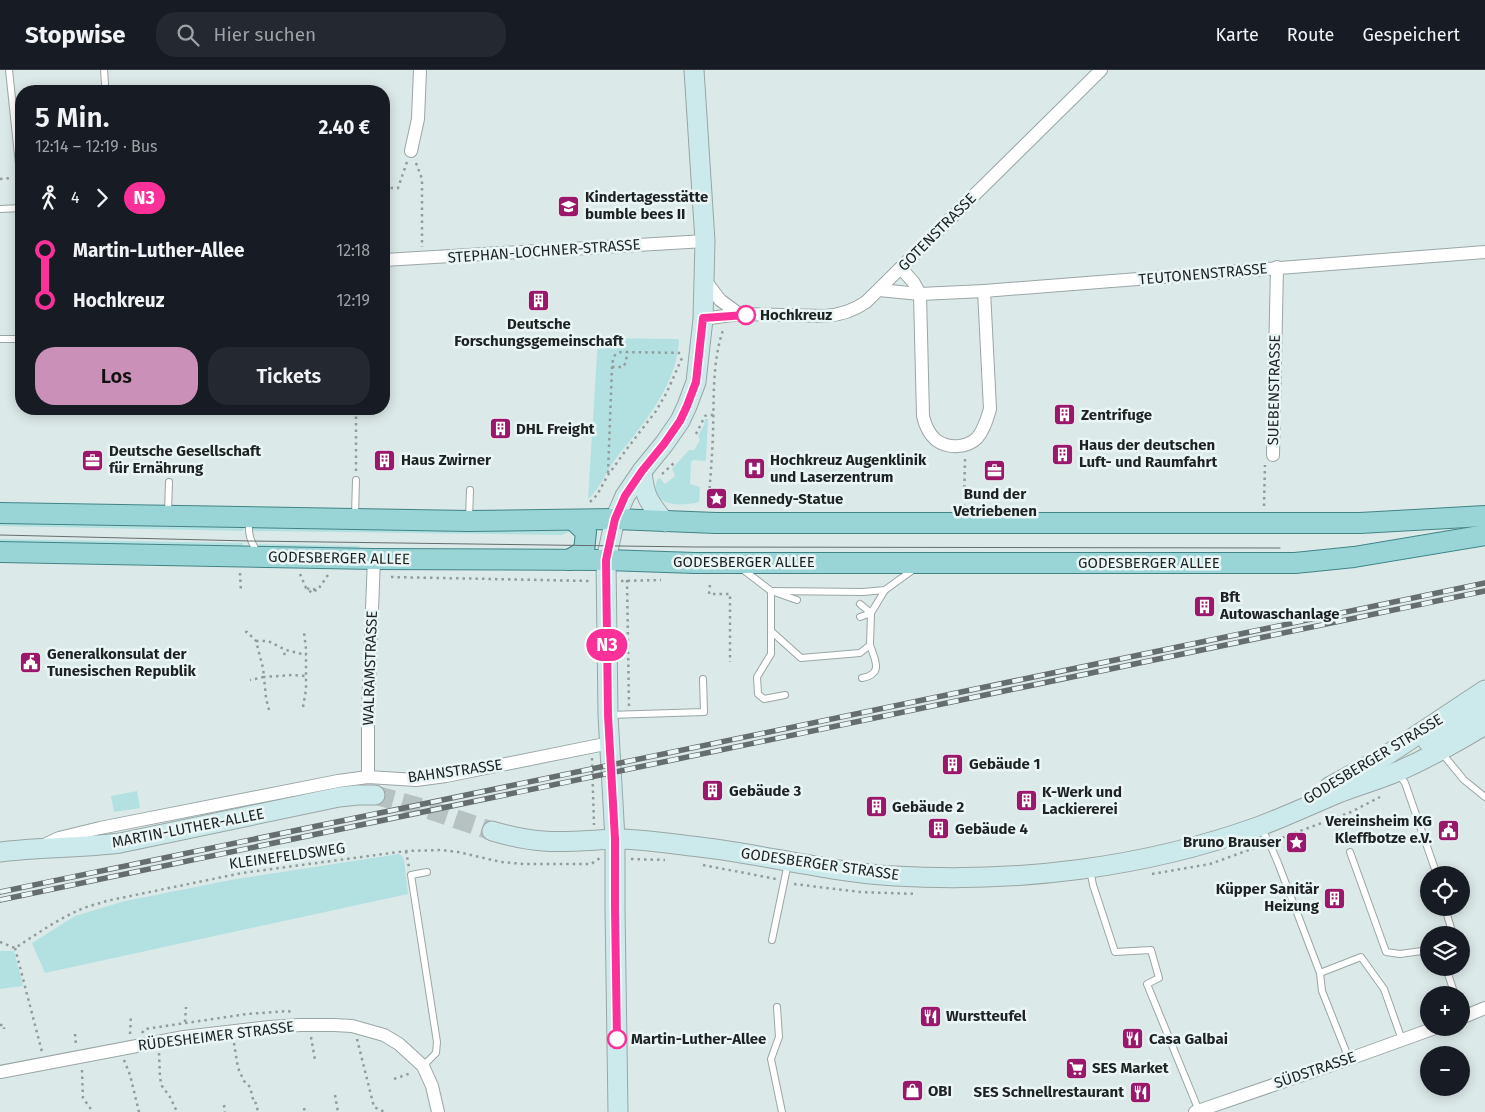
<!DOCTYPE html>
<html lang="de">
<head>
<meta charset="utf-8">
<style>
  :root { --surface:#171b24; --page:#242831; --text:#f1f3f6; --muted:#9ea1a6; --line:#363941; --accent:#ca90b8 }
  body { margin:0; font-family:"Fira Sans",sans-serif; background:var(--page); color:var(--text); height:100vh; display:flex; flex-direction:column; font-size:19px; white-space:nowrap }
  * { box-sizing:border-box; margin:0 }
  p { font-size:16px; color:var(--muted) }
  .icon { flex:none; width:28px; height:28px; fill:none; stroke:currentColor; stroke-width:2; stroke-linecap:round; stroke-linejoin:round }
  .map { position:relative; flex:1; overflow:hidden }
  .panel { position:absolute; left:15px; top:15px; width:375px; height:330px; display:flex; flex-direction:column; background:var(--surface); border-radius:20px; box-shadow:0 2px 12px #0003 }
  .panel>* { flex:none }
  .badge { padding:0 10px; border-radius:16px; font-size:18px; line-height:32px }
  .tools { position:absolute; left:1420px; top:796px; display:grid; gap:10px }
  .tools a { display:grid; place-items:center; width:50px; height:50px; border-radius:50%; background:var(--surface); box-shadow:0 2px 12px #0003; font-size:25px }
  .map>.badge { position:absolute; translate:-50% -50%; box-shadow:0 0 0 2px #fff }
  .legs { display:flex; align-items:center; gap:8px; height:55px; padding:0 20px; font-size:16px }
  .legs p { margin-inline-start:auto }
  .overview { display:flex; align-items:center; justify-content:space-between; height:85px; padding:0 20px }
  h1 { font-size:28px; font-weight:600; line-height:38px }
  .button { display:flex; gap:10px; margin-top:auto; padding:10px 20px }
  .button a { flex:1; height:58px; border-radius:20px; background:var(--accent); color:#111; font-size:20px; font-weight:600; line-height:58px; text-align:center }
  .button a+a { background:var(--page); color:var(--text) }
  ul { padding:0 20px; list-style:none }
  li { display:flex; align-items:center; gap:18px; height:50px; font-size:19px }
  li i { display:grid; place-items:center; width:8px; height:100%; margin:0 6px; background:currentColor }
  li i::after { content:''; width:12px; height:12px; margin:-6px; border:4px solid; border-radius:50%; background:var(--surface) }
  li p { margin-inline-start:auto }
  li:first-child i { background:linear-gradient(#0000 50%,currentColor 0) }
  li:last-child i { background:linear-gradient(currentColor 50%,#0000 0) }
  header { display:flex; align-items:center; gap:30px; box-sizing:border-box; height:70px; padding:0 25px; background:var(--surface); border-bottom:1px solid var(--line) }
  header strong { font-size:24px }
  nav { display:flex; gap:28px; margin-inline-start:auto; font-size:18px }
  .search { width:350px; height:45px; background:var(--page); display:flex; align-items:center; gap:12px; box-sizing:border-box; padding:0 18px; border-radius:20px; color:var(--muted); font-size:19px }
  .map>svg:first-child { display:block }
  .green { fill:#b3e1e2 }
  .lines { fill:none; stroke-linecap:round; stroke-linejoin:round }
  .secondary-tunnel { stroke:#b6c1c1; stroke-width:19; stroke-dasharray:19 9; stroke-linecap:butt }
  .lane-casing { stroke:#9aa6a6; stroke-width:8 }
  .street-casing { stroke:#9aa6a6; stroke-width:14 }
  .secondary-casing { stroke:#9aa6a6; stroke-width:21 }
  .primary-casing { stroke:#428486; stroke-width:22 }
  .path { stroke:#929c9c; stroke-width:2.5; stroke-dasharray:2.5 4; stroke-linecap:butt }
  .lane { stroke:#fff; stroke-width:6 }
  .street { stroke:#fff; stroke-width:12 }
  .secondary { stroke:#cceaeb; stroke-width:19 }
  .primary { stroke:#99d5d7; stroke-width:20 }
  .tram { stroke:#666d6d; stroke-width:1 }
  .rail-casing { stroke:#666d6d; stroke-width:5.5 }
  .rail { stroke:#eaf6f6; stroke-width:4; stroke-dasharray:11; stroke-linecap:butt }
  .line-1-casing { stroke:#fff; stroke-width:11 }
  .line-1 { stroke:#fb3199; stroke-width:8 }
  .stop-1-dot { fill:#fff; stroke:#fb3199; stroke-width:2.5 }
  .labels { text-anchor:middle; stroke-width:5; stroke-linejoin:round; paint-order:stroke }
  .poi-label { font-size:15px; font-weight:bold; fill:#1e2222; stroke:#eaf6f6; text-anchor:start }
  .street-label { font-size:15px; fill:#1e2222; stroke:#eaf6f6 }
  .stop-label { font-size:15px; font-weight:bold; fill:#1e2222; stroke:#eaf6f6; text-anchor:start }
</style>
</head>
<body>
<header>
<strong>Stopwise</strong>
<div class="search"><svg class="icon" aria-label="search" viewBox="0 0 24 24"><circle cx="10" cy="10" r="6"/><path d="M15 15l6 6"/></svg>Hier suchen</div>
<nav><a>Karte</a><a>Route</a><a>Gespeichert</a></nav>
</header>
<div class="map">
<svg width="1485" height="1042" viewBox="0 0 1485 1042">
  <rect width="100%" height="100%" fill="#dce9e9"/>
  <g class="green">
    <path d="M 598,268 L 678,269 L 679,272 C 675,319 642,355 614,391 C 605,403 600,419 588,429 Z"/>
    <path d="M 705,349 L 708,349 L 706,389 L 705,391 L 693,390 L 691,392 L 690,414 L 700,417 L 699,432 C 683,437 648,437 657,410 L 660,408 L 665,414 L 675,406 L 672,399 L 689,380 L 694,380 L 700,370 L 698,366 L 704,355 Z"/>
    <polygon points="0,450 244,455 243,461 0,456"/>
    <polygon points="252,455 565,459 571,461 562,465 252,461"/>
    <polygon points="0,469 243,473 243,480 0,475"/>
    <polygon points="258,474 361,476 352,482 263,480"/>
    <polygon points="137,721 140,738 114,742 111,726"/>
    <polygon points="399,784 402,786 404,789 408,824 45,903 32,873 75,846 125,831 236,809"/>
    <polygon points="0,881 14,881 23,916 0,919"/>
  </g>
  <g class="lines">
    <polyline class="secondary-tunnel" points="375,725 430,740 492,761"/>
    <defs>
      <g id="lane">
        <polyline points="9,0 21,113"/>
        <polyline points="104,0 105,14"/>
        <polyline points="0,139 21,138"/>
        <polyline points="0,269 21,269"/>
        <polyline points="168,442 169,412"/>
        <polyline points="355,446 356,410"/>
        <path d="M 249,449 C 248,465 250,470 258,484"/>
        <polyline points="469,449 470,420"/>
        <polyline points="741,498 771,521 771,584 757,607 758,624 764,629 785,625"/>
        <polyline points="771,521 863,522 885,520"/>
        <polyline points="777,523 797,530"/>
        <polyline points="860,534 871,543"/>
        <polyline points="860,547 871,543"/>
        <polyline points="771,561 801,588 860,583 870,575 871,543 885,520 914,499"/>
        <path d="M 862,608 C 884,604 875,590 870,575"/>
        <polyline points="609,645 704,642 703,609"/>
        <polyline points="1441,682 1464,710 1485,727"/>
        <polyline points="1398,703 1405,713 1437,805"/>
        <polyline points="1260,757 1269,772 1278,793 1320,903 1361,887 1384,919 1402,970"/>
        <polyline points="1350,782 1386,882 1400,884 1429,880"/>
        <polyline points="1090,800 1093,815 1115,882 1151,880 1159,908 1147,914 1199,1041"/>
        <polyline points="1445,838 1451,858 1449,865"/>
        <polyline points="772,870 788,793"/>
        <polyline points="1446,898 1455,925"/>
        <polyline points="1320,903 1322,921 1349,989"/>
        <polyline points="777,937 779,967 771,989 782,1042"/>
        <polyline points="423,996 436,983 437,972 411,805 427,802"/>
      </g>
      <g id="street">
        <polyline points="411,81 418,49 420,0"/>
        <polyline points="384,190 705,171"/>
        <path d="M 901,198 L 914,213 L 920,224 L 923,346 C 925,355 929,364 936,370 C 948,379 967,378 977,368 C 984,360 987,349 990,339 L 984,221"/>
        <polyline points="704,209 720,230 739,244"/>
        <polyline points="879,220 920,224 984,221 1485,182"/>
        <path d="M 703,249 L 739,244 L 825,246 C 841,245 853,241 866,232 L 1101,0"/>
        <polyline points="1273,385 1277,197"/>
        <polyline points="368,707 368,639 374,489"/>
        <polyline points="44,775 59,768 100,758 338,711 368,707 416,710 446,706 610,673"/>
        <polyline points="1461,948 1485,938"/>
        <polyline points="0,1002 184,967 270,957 300,955 334,955 352,956 384,965 399,974 423,996 432,1016 438,1042"/>
        <polyline points="1195,1042 1349,989 1435,958"/>
      </g>
      <g id="secondary">
        <path d="M 642,401 C 644,426 649,433 665,452"/>
        <polyline points="1428,672 1485,636"/>
        <polyline points="1329,717 1384,687 1485,620"/>
        <path d="M 492,761 C 509,766 525,770 543,771 C 567,773 591,770 615,769 C 640,769 666,773 691,776 C 760,783 826,802 895,806 C 1018,813 1144,798 1260,756 C 1287,746 1314,733 1341,722 C 1360,715 1380,709 1399,701 C 1428,688 1457,672 1485,655"/>
        <path d="M 0,782 C 40,777 80,778 120,773 L 339,727 L 358,725 L 375,725"/>
        <polyline points="618,1042 615,839 615,769 608,645 606,490 615,449 625,426 642,401 664,374 680,351 687,336 696,312 703,249 705,171 694,0"/>
      </g>
      <g id="primary">
        <polyline points="0,443 469,451 615,449 716,453 1360,453 1485,446"/>
        <polyline points="0,482 374,489 606,490 695,493 1295,493 1354,487 1485,465"/>
        <polyline points="569,490 584,481 586,462 573,450"/>
      </g>
    </defs>
    <use href="#lane" class="lane-casing"/>
    <use href="#street" class="street-casing"/>
    <use href="#secondary" class="secondary-casing"/>
    <use href="#primary" class="primary-casing"/>
    <g class="path">
      <polyline points="416,93 422,109 422,177"/>
      <polyline points="0,109 11,108"/>
      <polyline points="384,118 398,118 407,92"/>
      <polyline points="612,297 623,297 626,292 627,282"/>
      <polyline points="696,364 705,346 707,345 713,345"/>
      <polyline points="356,401 356,339"/>
      <path d="M 608,403 L 612,297 C 613,289 613,282 623,282 L 683,283"/>
      <polyline points="662,404 674,393"/>
      <polyline points="590,432 597,425 608,405 629,376 656,341 667,322 682,288"/>
      <polyline points="1264,436 1265,395"/>
      <polyline points="964,437 965,388"/>
      <path d="M 708,438 C 710,413 712,389 713,364 C 714,329 712,293 723,260"/>
      <polyline points="240,503 241,522"/>
      <polyline points="300,504 306,518 312,523 319,518"/>
      <polyline points="391,507 591,511"/>
      <polyline points="627,510 629,636"/>
      <polyline points="621,511 661,510"/>
      <polyline points="710,515 709,524 730,524 730,592"/>
      <polyline points="307,518 311,520 319,518 328,505"/>
      <polyline points="245,562 247,562 256,571 263,598 264,607 250,610"/>
      <polyline points="256,571 268,571 286,580 306,585"/>
      <polyline points="284,585 286,580"/>
      <polyline points="303,637 306,620 306,579 304,562"/>
      <polyline points="269,640 266,628 264,607 293,605 306,606"/>
      <polyline points="592,688 594,755"/>
      <polyline points="1276,770 1351,742 1380,727"/>
      <polyline points="406,781 409,797"/>
      <polyline points="631,789 665,790"/>
      <polyline points="703,795 776,809"/>
      <polyline points="1152,804 1210,794 1260,776"/>
      <polyline points="794,814 860,822 917,824"/>
      <path d="M 0,872 L 15,878 C 37,864 59,848 84,838 C 91,835 99,834 106,831 L 242,803 L 406,781 L 441,780 L 458,782 L 501,792 L 524,794 L 591,794 L 600,788"/>
      <polyline points="15,878 42,982"/>
      <polyline points="185,952 186,937"/>
      <polyline points="0,955 4,955 4,959"/>
      <polyline points="142,963 145,959 247,944 289,941 291,944"/>
      <polyline points="75,964 76,975"/>
      <polyline points="130,964 131,945"/>
      <polyline points="311,967 315,990"/>
      <polyline points="357,969 374,1037 385,1042"/>
      <polyline points="234,973 238,998 244,1011 250,1017 254,1033 256,1033 258,1042"/>
      <polyline points="159,983 160,1008 162,1016 170,1027 177,1042"/>
      <polyline points="124,990 130,1005 139,1042"/>
      <polyline points="82,1000 83,1028 93,1042"/>
      <polyline points="394,1009 411,1003"/>
      <polyline points="335,1025 338,1042"/>
      <polyline points="224,1035 225,1042"/>
      <polyline points="304,1038 305,1042"/>
    </g>
    <use href="#lane" class="lane"/>
    <use href="#street" class="street"/>
    <use href="#secondary" class="secondary"/>
    <use href="#primary" class="primary"/>
    <polyline class="tram" points="0,465 250,471 695,477 1280,478"/>
    <defs>
      <g id="rail">
        <polyline points="0,822 1485,513"/>
        <polyline points="0,830 1485,521"/>
      </g>
    </defs>
    <use href="#rail" class="rail-casing"/>
    <use href="#rail" class="rail"/>
  </g>
  <g class="lines">
    <defs>
      <polyline id="line-1" points="617,969 615,838 615,769 608,645 606,490 615,449 625,426 642,401 664,374 680,351 687,336 696,312 703,248 746,245"/>
    </defs>
    <use href="#line-1" class="line-1-casing"/>
    <use href="#line-1" class="line-1"/>
  </g>
  <defs>
    <symbol id="school-square" viewBox="-11 -11 22 22"><rect x="-9" y="-9" width="18" height="18" rx="4" fill="#9a176c" stroke="#eaf6f6"/><path d="M0-5L7-2L0 1L-7-2ZM-4 1L0 2.5L4 1V4Q0 6-4 4Z" fill="#fff"/></symbol>
    <symbol id="building-square" viewBox="-11 -11 22 22"><rect x="-9" y="-9" width="18" height="18" rx="4" fill="#9a176c" stroke="#eaf6f6"/><path d="M-4-6H4V6H1V3H-1V6H-4ZM-2.5-4.3h1.7v1.8h-1.7ZM.8-4.3h1.7v1.8H.8ZM-2.5-1h1.7V.8h-1.7ZM.8-1h1.7V.8H.8Z" fill="#fff"/></symbol>
    <symbol id="office-square" viewBox="-11 -11 22 22"><rect x="-9" y="-9" width="18" height="18" rx="4" fill="#9a176c" stroke="#eaf6f6"/><path d="M-6-3h4V-5.5h4V-3h4V5H-6ZM-1-4.5V-3h2v-1.5ZM-6 0V1H6V0Z" fill="#fff"/></symbol>
    <symbol id="hospital-square" viewBox="-11 -11 22 22"><rect x="-9" y="-9" width="18" height="18" rx="4" fill="#9a176c" stroke="#eaf6f6"/><path d="M-5-5h3v3.5h4V-5h3V5h-3V1.5h-4V5h-3Z" fill="#fff"/></symbol>
    <symbol id="sight-square" viewBox="-11 -11 22 22"><rect x="-9" y="-9" width="18" height="18" rx="4" fill="#9a176c" stroke="#eaf6f6"/><path d="M0-6L1.8-2.2L6-1.7L2.9 1.2L3.7 5.4L0 3.3L-3.7 5.4L-2.9 1.2L-6-1.7L-1.8-2.2Z" fill="#fff"/></symbol>
    <symbol id="civic-square" viewBox="-11 -11 22 22"><rect x="-9" y="-9" width="18" height="18" rx="4" fill="#9a176c" stroke="#eaf6f6"/><path d="M-.6-6.5H3V-4.5H.6V-3L4-1V1h2V6H-6V1h2V-1L-.6-3ZM-1.2 2.5V6h2.4V2.5Z" fill="#fff"/></symbol>
    <symbol id="restaurant-square" viewBox="-11 -11 22 22"><rect x="-9" y="-9" width="18" height="18" rx="4" fill="#9a176c" stroke="#eaf6f6"/><path d="M-5-6h1v4h1v-4h1v4h1v-4h1v5L-1.5 .5V6h-2V.5L-5-1ZM5-6V6H3V1.5H1.5Q1.5-4 5-6Z" fill="#fff"/></symbol>
    <symbol id="supermarket-square" viewBox="-11 -11 22 22"><rect x="-9" y="-9" width="18" height="18" rx="4" fill="#9a176c" stroke="#eaf6f6"/><path d="M-6-5.5h2.5l.6 2H6L4.5 2H-2.5L-4.4-4H-6ZM-1.5 3.2a1.3 1.3 0 1 0 .1 0ZM3 3.2a1.3 1.3 0 1 0 .1 0Z" fill="#fff"/></symbol>
    <symbol id="shop-square" viewBox="-11 -11 22 22"><rect x="-9" y="-9" width="18" height="18" rx="4" fill="#9a176c" stroke="#eaf6f6"/><path d="M-5-2.5h2.3a2.7 3.5 0 0 1 5.4 0H5L5.5 6h-11ZM-1.5-2.5h3a1.5 2.3 0 0 0-3 0Z" fill="#fff"/></symbol>
  </defs>
  <g fill-rule="evenodd">
    <use href="#school-square" x="556" y="124" width="25" height="25"/>
    <use href="#building-square" x="526" y="218" width="25" height="25"/>
    <use href="#building-square" x="1052" y="332" width="25" height="25"/>
    <use href="#building-square" x="488" y="346" width="25" height="25"/>
    <use href="#building-square" x="1050" y="372" width="25" height="25"/>
    <use href="#office-square" x="80" y="378" width="25" height="25"/>
    <use href="#building-square" x="372" y="378" width="25" height="25"/>
    <use href="#hospital-square" x="742" y="386" width="25" height="25"/>
    <use href="#office-square" x="982" y="388" width="25" height="25"/>
    <use href="#sight-square" x="704" y="416" width="25" height="25"/>
    <use href="#building-square" x="1192" y="524" width="25" height="25"/>
    <use href="#civic-square" x="18" y="580" width="25" height="25"/>
    <use href="#building-square" x="940" y="682" width="25" height="25"/>
    <use href="#building-square" x="700" y="708" width="25" height="25"/>
    <use href="#building-square" x="1014" y="718" width="25" height="25"/>
    <use href="#building-square" x="864" y="724" width="25" height="25"/>
    <use href="#building-square" x="926" y="746" width="25" height="25"/>
    <use href="#civic-square" x="1436" y="748" width="25" height="25"/>
    <use href="#sight-square" x="1284" y="760" width="25" height="25"/>
    <use href="#building-square" x="1322" y="816" width="25" height="25"/>
    <use href="#restaurant-square" x="918" y="934" width="25" height="25"/>
    <use href="#restaurant-square" x="1120" y="956" width="25" height="25"/>
    <use href="#supermarket-square" x="1064" y="986" width="25" height="25"/>
    <use href="#shop-square" x="900" y="1008" width="25" height="25"/>
    <use href="#restaurant-square" x="1128" y="1010" width="25" height="25"/>
  </g>
  <g class="stop-1-dot">
    <circle cx="746" cy="245" r="9"/>
    <circle cx="617" cy="969" r="9"/>
  </g>
  <g class="labels">
    <g class="poi-label">
      <text x="585" y="132">Kindertagesstätte<tspan x="585" dy="17">bumble bees II</tspan></text>
      <text x="539" y="259" text-anchor="middle">Deutsche<tspan x="539" dy="17">Forschungsgemeinschaft</tspan></text>
      <text x="1081" y="350">Zentrifuge</text>
      <text x="516" y="364">DHL Freight</text>
      <text x="1079" y="380">Haus der deutschen<tspan x="1079" dy="17">Luft- und Raumfahrt</tspan></text>
      <text x="109" y="386">Deutsche Gesellschaft<tspan x="109" dy="17">für Ernährung</tspan></text>
      <text x="401" y="395">Haus Zwirner</text>
      <text x="770" y="395">Hochkreuz Augenklinik<tspan x="770" dy="17">und Laserzentrum</tspan></text>
      <text x="995" y="429" text-anchor="middle">Bund der<tspan x="995" dy="17">Vetriebenen</tspan></text>
      <text x="733" y="434">Kennedy-Statue</text>
      <text x="1220" y="532">Bft<tspan x="1220" dy="17">Autowaschanlage</tspan></text>
      <text x="47" y="589">Generalkonsulat der<tspan x="47" dy="17">Tunesischen Republik</tspan></text>
      <text x="969" y="699">Gebäude 1</text>
      <text x="729" y="726">Gebäude 3</text>
      <text x="1042" y="727">K-Werk und<tspan x="1042" dy="17">Lackiererei</tspan></text>
      <text x="892" y="742">Gebäude 2</text>
      <text x="1432" y="756" text-anchor="end">Vereinsheim KG<tspan x="1432" dy="17">Kleffbotze e.V.</tspan></text>
      <text x="955" y="764">Gebäude 4</text>
      <text x="1281" y="777" text-anchor="end">Bruno Brauser</text>
      <text x="1319" y="824" text-anchor="end">Küpper Sanitär<tspan x="1319" dy="17">Heizung</tspan></text>
      <text x="946" y="951">Wurstteufel</text>
      <text x="1149" y="974">Casa Galbai</text>
      <text x="1092" y="1003">SES Market</text>
      <text x="928" y="1026">OBI</text>
      <text x="1124" y="1027" text-anchor="end">SES Schnellrestaurant</text>
    </g>
    <g class="street-label">
      <text transform="translate(937 162) rotate(-45)" y="5">GOTENSTRASSE</text>
      <text transform="translate(544 181) rotate(-4)" y="5">STEPHAN-LOCHNER-STRASSE</text>
      <text transform="translate(1203 204) rotate(-5)" y="5">TEUTONENSTRASSE</text>
      <text transform="translate(1274 320) rotate(-89)" y="5">SUEBENSTRASSE</text>
      <text transform="translate(339 488) rotate(1)" y="5">GODESBERGER ALLEE</text>
      <text x="744" y="497">GODESBERGER ALLEE</text>
      <text x="1149" y="498">GODESBERGER ALLEE</text>
      <text transform="translate(370 598) rotate(-88)" y="5">WALRAMSTRASSE</text>
      <text transform="translate(1373 689) rotate(-31)" y="5">GODESBERGER STRASSE</text>
      <text transform="translate(455 701) rotate(-8)" y="5">BAHNSTRASSE</text>
      <text transform="translate(188 758) rotate(-11)" y="5">MARTIN-LUTHER-ALLEE</text>
      <text transform="translate(287 786) rotate(-8)" y="5">KLEINEFELDSWEG</text>
      <text transform="translate(820 794) rotate(8)" y="5">GODESBERGER STRASSE</text>
      <text transform="translate(216 966) rotate(-7)" y="5">RÜDESHEIMER STRASSE</text>
      <text transform="translate(1315 1000) rotate(-19)" y="5">SÜDSTRASSE</text>
    </g>
    <g class="stop-label">
      <text x="760" y="250">Hochkreuz</text>
      <text x="631" y="974">Martin-Luther-Allee</text>
    </g>
  </g>
</svg>
<div class="tools">
<a><svg class="icon" aria-label="locate" viewBox="0 0 24 24"><circle cx="12" cy="12" r="6"/><path d="M12 2v4M12 18v4M2 12h4M18 12h4"/></svg></a>
<a><svg class="icon" aria-label="layers" viewBox="0 0 24 24"><path d="M12 4l9 5-9 5-9-5zM3 14l9 5 9-5"/></svg></a>
<a>+</a>
<a>−</a>
</div>
<b class="badge" style="left:607px;top:575px;background:#fb3199;color:#fff">N3</b>
<section class="panel">
<div class="overview"><div><h1>5 Min.</h1><p>12:14 – 12:19 · Bus</p></div><b>2.40 €</b></div>
<div class="legs"><svg class="icon" aria-label="walk" viewBox="0 0 24 24"><circle cx="13" cy="4" r="2"/><path d="M13 8l-2 6 4 7M11 14l-3 7M7 12l3-4h3l4 4"/></svg>4<svg class="icon" aria-label="forward" viewBox="0 0 24 24"><path d="M9 5l7 7-7 7"/></svg><b class="badge" style="background:#fb3199;color:#fff">N3</b></div>
<ul>
<li><i style="color:#fb3199"></i><b>Martin-Luther-Allee</b><p>12:18</p></li>
<li><i style="color:#fb3199"></i><b>Hochkreuz</b><p>12:19</p></li>
</ul>
<div class="button"><a>Los</a><a>Tickets</a></div>
</section>
</div>
</body>
</html>
